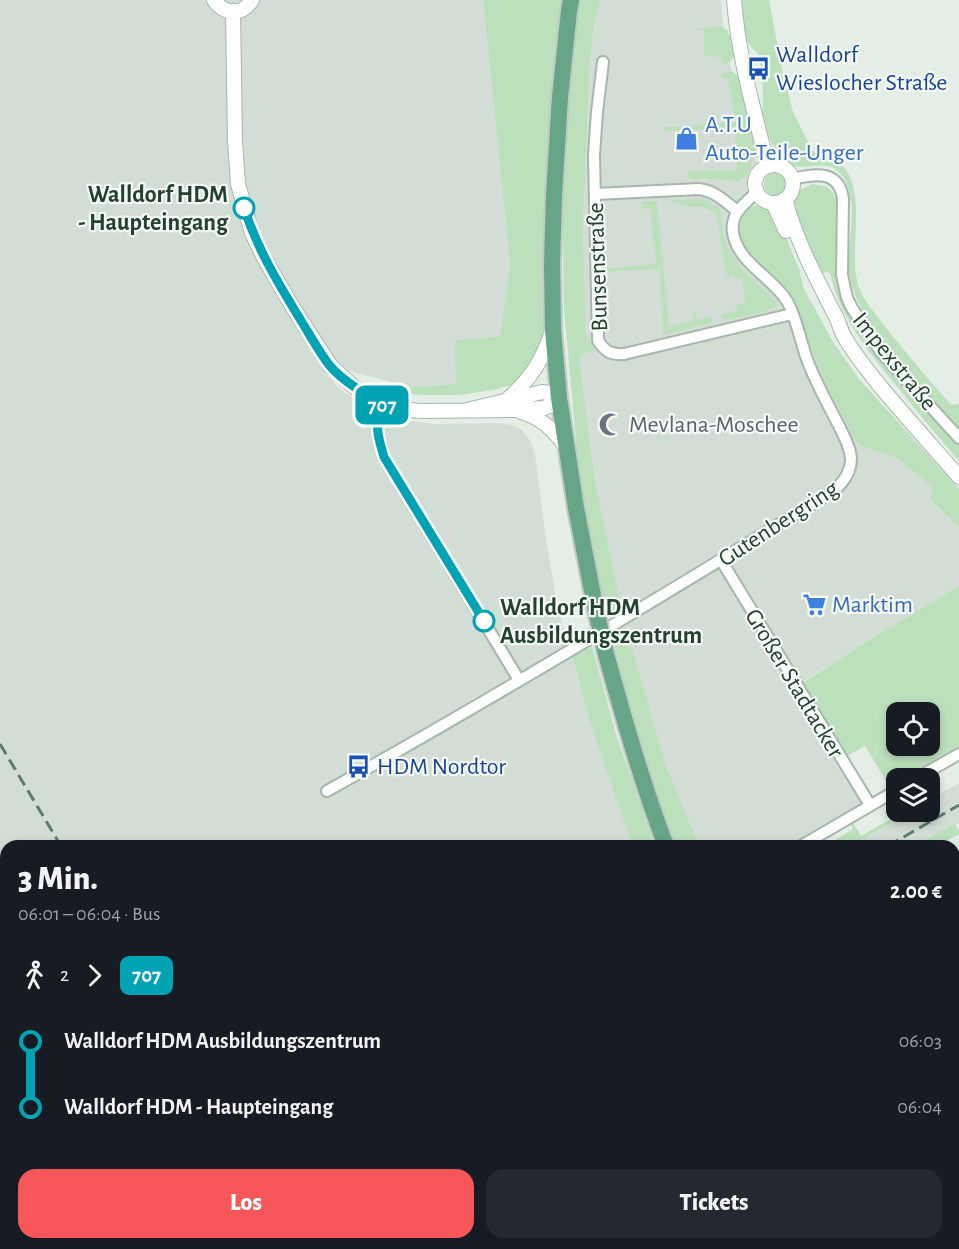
<!DOCTYPE html>
<html lang="de">
<head>
<meta charset="utf-8">
<style>
  :root { --surface:#171b24; --page:#242831; --text:#f1f3f6; --muted:#9ea1a6; --accent:#f8575a }
  body { margin:0; font-family:"Alegreya Sans",sans-serif; background:var(--page); color:var(--text); height:100vh; display:flex; flex-direction:column; font-size:22px; white-space:nowrap }
  * { box-sizing:border-box; margin:0 }
  p { font-size:20px; color:var(--muted) }
  .icon { flex:none; width:33px; height:33px; fill:none; stroke:currentColor; stroke-width:2; stroke-linecap:round; stroke-linejoin:round }
  .map { position:relative; flex:1; overflow:hidden }
  .drawer { position:absolute; left:0px; top:840px; width:960px; height:410px; display:flex; flex-direction:column; background:var(--surface); border-radius:18px 18px 0 0; box-shadow:0 3px 9px #0003 }
  .drawer>* { flex:none }
  .badge { padding:0 12px; border-radius:9px; font-size:21px; line-height:39px }
  .fabs { position:absolute; left:886px; top:702px; display:grid; gap:12px }
  .fabs a { display:grid; place-items:center; width:54px; height:54px; border-radius:12px; background:var(--surface); box-shadow:0 3px 9px #0003; font-size:30px }
  .map>.badge { position:absolute; translate:-50% -50%; box-shadow:0 0 0 3px #fff }
  .legs { display:flex; align-items:center; gap:9px; height:66px; padding:0 18px; font-size:20px }
  .legs p { margin-inline-start:auto }
  .head { display:flex; align-items:center; justify-content:space-between; height:102px; padding:0 18px }
  h1 { font-size:33px; font-weight:800; line-height:45px }
  .action { display:flex; gap:12px; margin-top:auto; padding:12px 18px }
  .action a { flex:1; height:69px; border-radius:18px; background:var(--accent); color:#fff; font-size:24px; font-weight:800; line-height:69px; text-align:center }
  .action a+a { background:var(--page); color:var(--text) }
  ul { padding:0 18px; list-style:none }
  li { display:flex; align-items:center; gap:21px; height:66px; font-size:22px }
  li i { display:grid; place-items:center; width:9px; height:100%; margin:0 8px; background:currentColor }
  li i::after { content:''; width:15px; height:15px; margin:-8px; border:4px solid; border-radius:50%; background:var(--surface) }
  li p { margin-inline-start:auto }
  li:first-child i { background:linear-gradient(#0000 50%,currentColor 0) }
  li:last-child i { background:linear-gradient(currentColor 50%,#0000 0) }
  .map>svg:first-child { display:block }
  .built { fill:#d2ded5 }
  .green { fill:#bce0bc; fill-rule:evenodd }
  .lines { fill:none; stroke-linecap:round; stroke-linejoin:round }
  .minor-casing { stroke:#a6b7ac; stroke-width:14 }
  .tertiary-casing { stroke:#a6b7ac; stroke-width:16 }
  .primary-casing { stroke:#c1cac5; stroke-width:20 }
  .minor { stroke:#fff; stroke-width:10 }
  .tertiary { stroke:#fff; stroke-width:14 }
  .primary { stroke:#66a585; stroke-width:16 }
  .rail { stroke:#5d7c6b; stroke-width:3; stroke-dasharray:12 6; stroke-linecap:butt }
  .primary-bridge-casing { stroke:#c1cac5; stroke-width:20; stroke-linecap:butt }
  .primary-bridge { stroke:#66a585; stroke-width:16 }
  .line-1-casing { stroke:#fff; stroke-width:14 }
  .line-1 { stroke:#00a3b4; stroke-width:9 }
  .stop-1-dot { fill:#fff; stroke:#00a3b4; stroke-width:3 }
  .labels { text-anchor:middle; stroke-width:4.5; stroke-linejoin:round; paint-order:stroke }
  .transit-label { font-size:24px; fill:#164399; stroke:#f5faf6; text-anchor:start }
  .shop-label { font-size:24px; fill:#366cbe; stroke:#f5faf6; text-anchor:start }
  .stop-label { font-size:24px; font-weight:bold; fill:#224130; stroke:#f5faf6; text-anchor:end }
  .street-label { font-size:24px; fill:#224130; stroke:#f5faf6 }
  .worship-label { font-size:24px; fill:#5b616d; stroke:#f5faf6; text-anchor:start }
</style>
</head>
<body>
<div class="map">
<svg width="959" height="1249" viewBox="0 0 959 1249">
  <rect width="100%" height="100%" fill="#e4eee7"/>
  <g class="built">
    <polygon points="0,0 489,0 483,1 510,265 500,337 456,384 410,387 349,371 296,324 327,374 337,387 368,409 398,419 434,424 501,423 512,425 521,429 530,440 535,455 546,539 557,605 590,722 632,846 6,846 6,1244 158,1244 153,1249 0,1249"/>
    <polygon points="598,0 721,0 725,47 748,125 757,163 748,190 737,202 745,213 742,219 742,242 754,259 791,295 795,303 821,375 857,444 898,459 933,488 930,499 959,527 959,586 856,648 801,683 864,788 860,807 795,846 699,846 665,764 621,607 595,481 579,356 596,350 586,334 583,223 590,61"/>
    <polygon points="959,783 959,823 956,825 954,823 915,846 850,846 910,812 930,812 930,800"/>
    <polygon points="959,924 959,1207 954,1207 954,927"/>
  </g>
  <g class="green">
    <polygon points="483,0 562,0 554,80 547,244 542,274 543,337 534,363 518,380 509,386 493,390 459,395 425,395 408,394 410,387 456,384 455,340 500,337 510,265"/>
    <polygon points="577,0 600,0 595,20 590,61 583,223 586,334 596,350 579,356 595,481 621,607 606,616 596,575 577,451 564,309 562,181 570,61"/>
    <path d="M 742,0 L 769,0 L 782,68 L 793,112 L 813,152 C 883,161 842,250 860,290 C 865,302 875,313 883,324 C 905,352 928,379 951,405 L 959,404 L 959,429 C 925,391 859,328 850,278 C 844,245 861,210 844,179 C 828,150 799,180 779,158 C 774,152 764,124 763,116 C 762,104 764,91 762,79 C 762,70 759,61 757,52 C 741,43 743,16 742,0 Z"/>
    <polygon points="721,27 727,30 731,39 734,57 728,64 722,63 720,57 704,56 704,30 696,30 697,28"/>
    <polygon points="722,72 733,72 738,76 757,154 753,155 751,168 747,176 736,181 715,179 690,179 688,177 688,172 690,171 737,170 735,128 664,131 664,127 736,123 728,78 722,78"/>
    <circle cx="775" cy="184" r="11"/>
    <path d="M 813,184 L 827,187 L 833,193 L 838,204 L 837,275 L 842,299 L 959,441 L 959,461 C 939,438 919,414 900,390 C 872,356 839,318 830,273 L 825,272 L 819,276 L 792,204 C 795,192 801,188 813,184 Z"/>
    <path d="M 704,199 L 720,209 C 722,219 721,231 725,241 C 735,267 759,283 777,302 L 776,307 L 763,312 L 723,321 L 720,315 L 721,314 L 738,310 L 737,305 L 746,303 L 742,278 L 735,279 L 734,275 L 727,276 L 716,213 L 701,206 L 690,207 L 669,201 L 670,200 Z"/>
    <polygon points="641,201 657,201 669,326 694,320 692,313 695,312 697,319 710,317 713,323 663,335 660,269 601,272 601,269 656,264 650,208 641,209"/>
    <path d="M 761,204 L 768,205 L 780,222 L 800,272 L 803,287 L 833,342 L 859,379 L 959,489 L 959,527 L 930,499 L 933,488 L 898,459 L 857,444 L 821,375 L 795,303 C 792,297 789,292 784,287 C 768,272 728,244 743,217 C 747,209 753,205 761,204 Z"/>
    <path d="M 959,586 L 959,746 L 902,778 L 897,778 L 897,781 L 889,786 L 865,746 L 845,757 L 801,684 L 856,648 ZM 897,712 L 930,712 L 930,746 L 897,746 Z"/>
    <path d="M 626,626 L 665,763 L 699,846 L 675,846 C 646,778 629,706 612,634 Z"/>
    <polygon points="592,646 616,734 655,846 632,846 590,722 572,657"/>
    <polygon points="903,812 910,812 850,846 825,846 853,829 850,822 851,820 861,836"/>
    <polygon points="954,823 959,831 959,834 937,846 915,846"/>
    <polygon points="236,1244 437,1244 432,1249 226,1249"/>
  </g>
  <g class="lines">
    <defs>
      <g id="minor">
        <path d="M 603,62 L 597,112 L 594,155 L 598,340 C 604,351 611,355 624,354 L 792,314"/>
        <path d="M 792,179 C 814,174 839,169 843,199 L 842,275 L 847,298 L 852,308 L 881,352 L 959,438"/>
        <path d="M 595,194 L 699,189 C 715,191 725,201 737,211"/>
        <path d="M 382,403 C 375,428 377,433 384,457 L 519,680"/>
        <polyline points="721,560 870,805"/>
        <polyline points="917,778 959,754"/>
        <path d="M 327,791 C 499,695 667,593 835,490 C 844,481 851,472 851,458 C 850,447 845,438 840,428 C 829,406 817,385 808,362 C 801,344 796,316 787,301 C 772,277 738,263 733,233 C 730,214 744,204 757,192"/>
        <polyline points="801,846 897,790"/>
        <polyline points="954,910 959,907"/>
        <polyline points="954,1113 959,1113"/>
      </g>
      <g id="tertiary">
        <path d="M 214,0 C 225,15 242,16 252,0"/>
        <path d="M 734,0 C 738,53 752,103 765,155 L 769,166"/>
        <polyline points="233,11 235,141 238,184 252,233 264,258 295,311 331,366 355,388 382,403 399,409 422,411 513,410 544,408 553,404 559,398 548,393 542,392 467,410"/>
        <circle cx="774" cy="184" r="19"/>
        <path d="M 785,199 C 796,240 815,276 834,313 C 839,321 840,330 845,338 C 855,355 868,371 880,386 C 906,417 933,447 959,477"/>
        <polyline points="773,203 786,231"/>
        <path d="M 509,398 C 532,377 541,362 552,332"/>
        <path d="M 521,412 C 540,417 555,431 566,447"/>
      </g>
      <g id="primary">
        <polyline points="571,0 569,11 560,97 554,195 552,264 553,330 559,398 576,508 595,606"/>
        <path d="M 606,654 C 624,719 642,783 666,846"/>
        <polyline points="954,1226 959,1225"/>
        <polyline points="954,1238 959,1237"/>
        <polyline points="874,1244 877,1249"/>
        <polyline points="901,1249 909,1244"/>
        <polyline points="925,1249 935,1244"/>
      </g>
    </defs>
    <use href="#minor" class="minor-casing"/>
    <use href="#tertiary" class="tertiary-casing"/>
    <use href="#primary" class="primary-casing"/>
    <use href="#minor" class="minor"/>
    <use href="#tertiary" class="tertiary"/>
    <use href="#primary" class="primary"/>
    <g class="rail">
      <polyline points="0,744 61,846"/>
      <polyline points="888,846 959,805"/>
      <polyline points="148,1249 153,1244"/>
      <polyline points="202,1249 211,1244"/>
      <polyline points="215,1249 224,1244"/>
    </g>
    <defs>
      <polyline id="primary-bridge" points="595,606 606,654"/>
    </defs>
    <use href="#primary-bridge" class="primary-bridge-casing"/>
    <use href="#primary-bridge" class="primary-bridge"/>
  </g>
  <g class="lines">
    <defs>
      <path id="line-1" d="M 244,208 C 258,250 278,283 300,319 C 310,335 319,352 330,366 C 344,382 363,393 382,403 C 375,427 377,434 384,457 L 484,621"/>
    </defs>
    <use href="#line-1" class="line-1-casing"/>
    <use href="#line-1" class="line-1"/>
  </g>
  <defs>
    <symbol id="bus-bare" viewBox="-9 -9 18 18"><path d="M-5-6H5V4H4V6H2V4H-2V6H-4V4H-5ZM-3.5-4V0h7V-4ZM-3.5 1.2v1.5H-2V1.2ZM2 1.2v1.5H3.5V1.2Z" fill="#1a4fb4" stroke="#f5faf6" stroke-width="2.5" paint-order="stroke"/></symbol>
    <symbol id="shop-bare" viewBox="-9 -9 18 18"><path d="M-5-2.5h2.3a2.7 3.5 0 0 1 5.4 0H5L5.5 6h-11ZM-1.5-2.5h3a1.5 2.3 0 0 0-3 0Z" fill="#3f7fe0" stroke="#f5faf6" stroke-width="2.5" paint-order="stroke"/></symbol>
    <symbol id="mosque-bare" viewBox="-9 -9 18 18"><path d="M3.5-4.9A6 6 0 1 0 3.5 4.9A5 5 0 1 1 3.5-4.9Z" fill="#6b7280" stroke="#f5faf6" stroke-width="2.5" paint-order="stroke"/></symbol>
    <symbol id="supermarket-bare" viewBox="-9 -9 18 18"><path d="M-6-5.5h2.5l.6 2H6L4.5 2H-2.5L-4.4-4H-6ZM-1.5 3.2a1.3 1.3 0 1 0 .1 0ZM3 3.2a1.3 1.3 0 1 0 .1 0Z" fill="#3f7fe0" stroke="#f5faf6" stroke-width="2.5" paint-order="stroke"/></symbol>
  </defs>
  <g fill-rule="evenodd">
    <use href="#bus-bare" x="742" y="52" width="33" height="33"/>
    <use href="#shop-bare" x="670" y="122" width="33" height="33"/>
    <use href="#mosque-bare" x="594" y="408" width="33" height="33"/>
    <use href="#supermarket-bare" x="798" y="588" width="33" height="33"/>
    <use href="#bus-bare" x="342" y="750" width="33" height="33"/>
  </g>
  <g class="stop-1-dot">
    <circle cx="244" cy="208" r="10"/>
    <circle cx="484" cy="621" r="10"/>
  </g>
  <g class="labels">
    <g class="transit-label">
      <text x="776" y="62">Walldorf<tspan x="776" dy="28">Wieslocher Straße</tspan></text>
      <text x="377" y="774">HDM Nordtor</text>
    </g>
    <g class="shop-label">
      <text x="705" y="132">A.T.U<tspan x="705" dy="28">Auto-Teile-Unger</tspan></text>
      <text x="832" y="612">Marktim</text>
    </g>
    <g class="stop-label">
      <text x="228" y="202">Walldorf HDM<tspan x="228" dy="28">- Haupteingang</tspan></text>
      <text x="500" y="615" text-anchor="start">Walldorf HDM<tspan x="500" dy="28">Ausbildungszentrum</tspan></text>
    </g>
    <g class="street-label">
      <text transform="translate(597 267) rotate(-92)" y="8">Bunsenstraße</text>
      <text transform="translate(895 361) rotate(51)" y="8">Impexstraße</text>
      <text transform="translate(778 523) rotate(-33)" y="8">Gutenbergring</text>
      <text transform="translate(795 683) rotate(59)" y="8">Großer Stadtacker</text>
    </g>
    <g class="worship-label">
      <text x="629" y="432">Mevlana-Moschee</text>
    </g>
  </g>
</svg>
<div class="fabs">
<a><svg class="icon" aria-label="locate" viewBox="0 0 24 24"><circle cx="12" cy="12" r="6"/><path d="M12 2v4M12 18v4M2 12h4M18 12h4"/></svg></a>
<a><svg class="icon" aria-label="layers" viewBox="0 0 24 24"><path d="M12 4l9 5-9 5-9-5zM3 14l9 5 9-5"/></svg></a>
</div>
<b class="badge" style="left:382px;top:405px;background:#00a3b4;color:#fff">707</b>
<section class="drawer">
<div class="head"><div><h1>3 Min.</h1><p>06:01 – 06:04 · Bus</p></div><b>2.00 €</b></div>
<div class="legs"><svg class="icon" aria-label="walk" viewBox="0 0 24 24"><circle cx="13" cy="4" r="2"/><path d="M13 8l-2 6 4 7M11 14l-3 7M7 12l3-4h3l4 4"/></svg>2<svg class="icon" aria-label="forward" viewBox="0 0 24 24"><path d="M9 5l7 7-7 7"/></svg><b class="badge" style="background:#00a3b4;color:#fff">707</b></div>
<ul>
<li><i style="color:#00a3b4"></i><b>Walldorf HDM Ausbildungszentrum</b><p>06:03</p></li>
<li><i style="color:#00a3b4"></i><b>Walldorf HDM - Haupteingang</b><p>06:04</p></li>
</ul>
<div class="action"><a>Los</a><a>Tickets</a></div>
</section>
</div>
</body>
</html>
